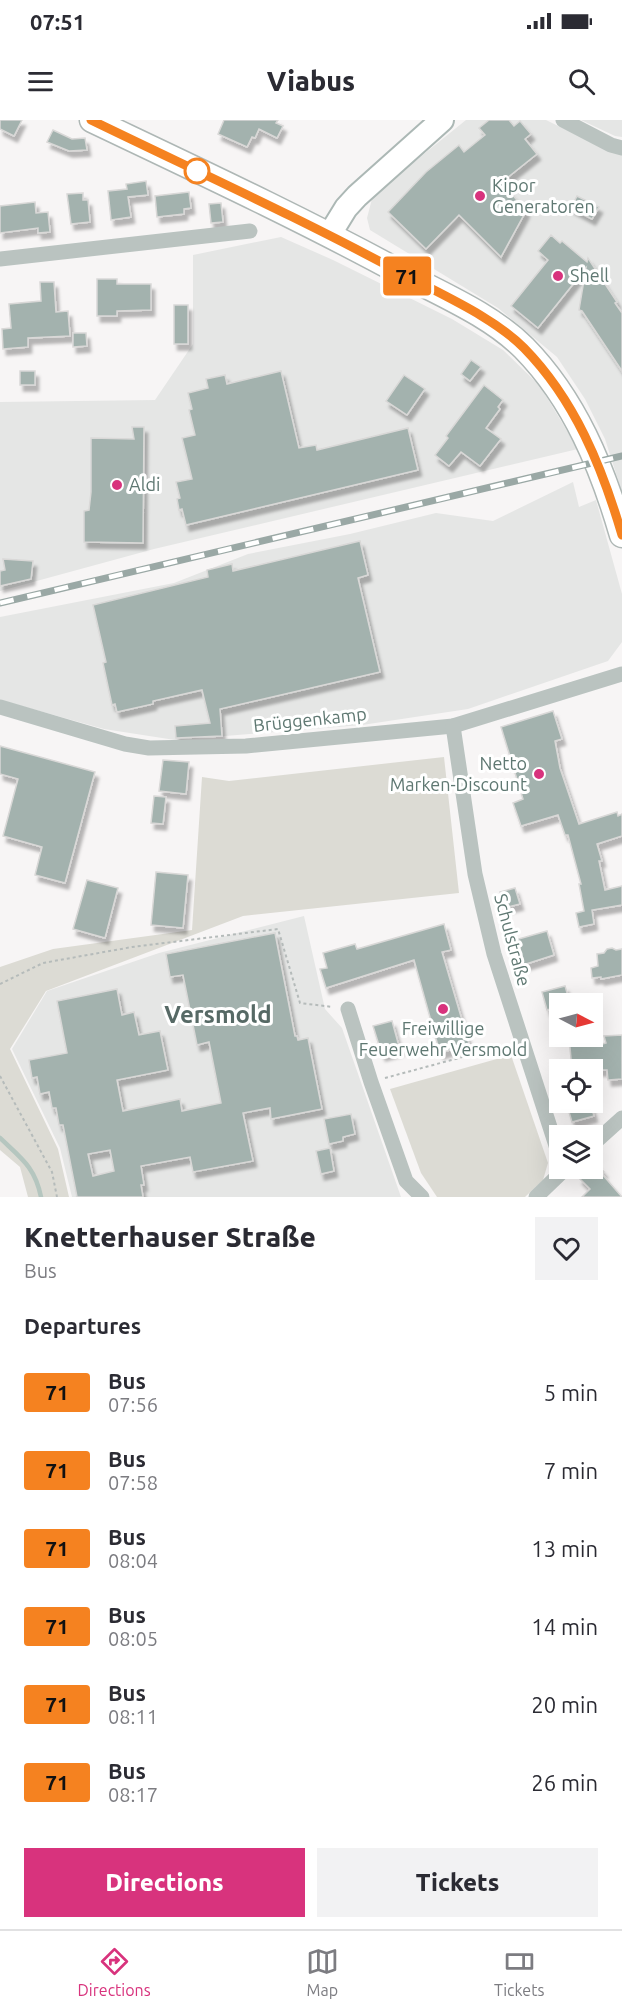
<!DOCTYPE html>
<html lang="en">
<head>
<meta charset="utf-8">
<style>
  :root { --surface:#fff; --page:#f2f2f3; --text:#2b2b33; --muted:#7c7c81; --line:#e1e1e2; --accent:#d8337d }
  body { margin:0; font-family:Ubuntu,sans-serif; background:var(--page); color:var(--text); height:100vh; display:flex; flex-direction:column; font-size:22px; white-space:nowrap }
  * { box-sizing:border-box; margin:0 }
  p { font-size:20px; color:var(--muted) }
  .icon { flex:none; width:33px; height:33px; fill:none; stroke:currentColor; stroke-width:2; stroke-linecap:round; stroke-linejoin:round }
  .map { position:relative; height:1077px; overflow:hidden }
  .side { display:flex; flex-direction:column; background:var(--surface); flex:1 }
  .side>* { flex:none }
  .badge { padding:0 12px; border-radius:4px; font-size:21px; line-height:39px }
  .needle { width:39px; rotate:96deg }
  .buttons { position:absolute; left:549px; top:873px; display:grid; gap:12px }
  .buttons a { display:grid; place-items:center; width:54px; height:54px; border-radius:0px; background:var(--surface); box-shadow:0 6px 24px #0002; font-size:30px }
  .map>.badge { position:absolute; translate:-50% -50%; box-shadow:0 0 0 3px #fff }
  h2 { padding:0 24px; font-size:22px; line-height:54px }
  .round { display:grid; place-items:center; flex:none; width:63px; height:63px; border-radius:0px; background:var(--page) }
  .summary { display:flex; align-items:center; justify-content:space-between; height:102px; padding:0 24px }
  h1 { font-size:28px; font-weight:800; line-height:45px }
  .action { display:flex; gap:12px; margin-top:auto; padding:12px 24px }
  .action a { flex:1; height:69px; border-radius:0px; background:var(--accent); color:#fff; font-size:24px; font-weight:800; line-height:69px; text-align:center }
  .action a+a { background:var(--page); color:var(--text) }
  ul { padding:0; list-style:none }
  li { display:flex; align-items:center; gap:18px; height:78px; padding:0 24px }
  li div { flex:1 }
  li b { display:block; font-size:22px }
  li em { font-style:normal }
  li .badge { min-width:66px; font-weight:700; text-align:center }
  .status { display:flex; justify-content:space-between; align-items:center; height:42px; padding:0 30px; background:var(--surface); direction:ltr }
  .status svg { height:16px; fill:currentColor }
  header { display:flex; justify-content:space-between; align-items:center; height:78px; padding:0 24px; background:var(--surface); font-size:27px; font-weight:800 }
  .tab-bar { display:flex; justify-content:space-around; align-items:center; height:84px; border-top:2px solid var(--line); background:var(--surface); font-size:16px; color:var(--muted) }
  .tab-bar a { display:grid; justify-items:center; gap:3px }
  .tab-bar .selected { color:var(--accent) }
  .map>svg:first-child { display:block }
  .built { fill:#e5e6e5 }
  .green { fill:#dcdbd4 }
  .lines { fill:none; stroke-linecap:round; stroke-linejoin:round }
  .stream { stroke:#b5c6bf; stroke-width:4.5 }
  .building { fill:#a3b2ae; stroke:#d9d8d7; stroke-width:1.5; fill-rule:evenodd; filter:url(#shadow) }
  .secondary-casing { stroke:#acb8b5; stroke-width:26 }
  .primary-casing { stroke:#aeb7b5; stroke-width:27 }
  .path { stroke:#b5bbba; stroke-width:2; stroke-dasharray:3 3; stroke-linecap:butt }
  .street { stroke:#bac3c0; stroke-width:15 }
  .secondary { stroke:#fff; stroke-width:22 }
  .primary { stroke:#fff; stroke-width:24 }
  .rail-casing { stroke:#9aa8a5; stroke-width:7 }
  .rail { stroke:#fff; stroke-width:4.5; stroke-dasharray:14; stroke-linecap:butt }
  .line-casing { stroke:#fff; stroke-width:14 }
  .line { stroke:#f58220; stroke-width:9 }
  .stop-dot { fill:#fff; stroke:#f58220; stroke-width:3 }
  .poi-dot { fill:#d8337d; stroke:#fff; stroke-width:2 }
  .labels { text-anchor:middle; stroke-width:6; stroke-linejoin:round; paint-order:stroke }
  .poi-label { font-size:18px; fill:#5f7872; stroke:#fff; text-anchor:start }
  .street-label { font-size:18px; fill:#5f7872; stroke:#fff }
  .district-label { font-size:24px; font-weight:bold; fill:#566965; stroke:#fff }
</style>
</head>
<body>
<div class="status"><b>07:51</b><svg viewBox="0 0 49 12"><path d="M0 12V9h3v3zM5 12V6h3v6zM10 12V3h3v9zM15 12V0h3v12zM26 1h20v11H26zM47 4h2v5h-2z"/></svg></div>
<header><svg class="icon" aria-label="menu" viewBox="0 0 24 24"><path d="M4 6h16M4 12h16M4 18h16"/></svg>Viabus<svg class="icon" aria-label="search" viewBox="0 0 24 24"><circle cx="10" cy="10" r="6"/><path d="M15 15l6 6"/></svg></header>
<div class="map">
<svg width="622" height="1077" viewBox="0 0 622 1077">
  <defs>
    <filter id="shadow"><feDropShadow dx="3.5" dy="6" stdDeviation="1.5" flood-color="#0004"/></filter>
  </defs>
  <rect width="100%" height="100%" fill="#f7f5f5"/>
  <g class="built">
    <polygon points="466,0 546,0 607,30 622,35 622,372 605,319 585,279 557,237 498,188 370,110 367,98 373,75"/>
    <polygon points="581,0 622,0 622,17 615,16"/>
    <polygon points="281,117 333,140 452,199 503,230 540,266 578,329 154,429 0,471 0,282 155,280 193,224 193,135"/>
    <polygon points="573,362 579,387 596,380 622,474 622,522 608,541 468,589 362,605 175,620 104,609 0,580 0,497 174,463 248,434 350,414 436,393 493,401"/>
    <polygon points="304,796 325,889 342,908 401,1077 72,1077 60,1028 12,929 47,871 159,833"/>
  </g>
  <g class="green">
    <polygon points="444,637 459,773 243,796 46,871 10,929 58,1029 69,1077 28,1077 20,1047 0,1030 0,847 53,829 192,810 202,657 229,661"/>
    <polygon points="511,935 548,1043 543,1060 525,1077 437,1077 421,1053 390,969"/>
  </g>
  <g class="lines">
    <path class="stream" d="M 0,1018 C 21,1038 35,1047 41,1077"/>
  </g>
  <g class="building">
    <polygon points="0,0 22,0 14,16 0,9"/>
    <polygon points="224,0 278,0 276,3 283,6 277,18 259,9 255,18 252,17 247,27 218,14"/>
    <polygon points="489,0 509,0 514,6 520,1 531,14 525,19 537,34 502,62 526,91 501,137 459,95 426,129 388,92 426,52 459,25 464,32 485,15 479,8"/>
    <polygon points="53,10 72,19 85,18 87,30 69,31 47,22"/>
    <polygon points="146,61 148,75 128,77 131,97 111,100 108,71 127,69 126,64"/>
    <polygon points="189,72 191,88 184,89 184,94 157,97 155,76"/>
    <polygon points="83,73 83,80 88,80 90,102 71,104 67,74"/>
    <polygon points="577,76 599,87 592,99 571,88"/>
    <polygon points="35,82 36,93 48,92 50,112 38,113 38,108 0,113 0,86"/>
    <polygon points="221,83 223,102 211,103 209,84"/>
    <polygon points="551,115 560,123 562,121 587,142 588,138 617,182 615,183 622,193 622,251 582,191 579,190 586,148 538,208 511,186 548,140 538,131"/>
    <polygon points="97,159 117,159 117,164 151,164 151,190 117,191 117,196 97,196"/>
    <polygon points="40,162 54,162 56,192 68,191 70,216 28,218 28,227 3,229 2,209 11,208 9,184 41,181"/>
    <rect x="174" y="185" width="14" height="39"/>
    <polygon points="73,213 86,213 87,226 73,227"/>
    <polygon points="471,240 481,247 470,261 461,254"/>
    <rect x="20" y="251" width="15" height="14"/>
    <polygon points="281,251 299,328 316,325 317,330 408,308 418,350 186,405 182,389 179,390 177,379 180,378 176,362 192,359 182,318 195,315 189,290 192,289 188,273 208,268 206,259 225,255 227,264"/>
    <polygon points="404,255 425,269 407,295 386,281"/>
    <polygon points="484,265 503,280 498,287 500,289 486,308 501,319 480,346 461,332 449,346 435,335 448,318 446,316"/>
    <polygon points="132,307 144,307 143,423 84,422 84,391 89,390 91,372 91,318 134,319"/>
    <polygon points="360,421 368,455 358,458 380,552 220,589 222,616 176,618 175,606 210,603 202,570 153,581 153,584 117,592 115,584 112,585 103,543 106,542 93,485 208,457 207,450 232,444 233,451"/>
    <polygon points="3,439 33,441 31,459 0,466 0,451 5,450"/>
    <polygon points="553,591 562,619 555,621 560,648 579,704 617,692 618,696 622,694 622,716 597,724 602,741 599,741 605,770 622,766 622,785 592,790 594,804 579,807 576,793 584,791 579,764 581,764 568,715 565,715 558,695 521,706 513,683 523,679 501,607"/>
    <polygon points="0,626 95,652 65,763 35,755 42,727 3,716 18,659 0,654"/>
    <polygon points="163,640 189,642 186,674 159,671"/>
    <polygon points="154,676 166,677 163,704 151,703"/>
    <polygon points="156,752 188,755 183,808 151,805"/>
    <polygon points="87,760 118,768 105,818 73,809"/>
    <polygon points="515,768 520,784 504,788 500,772"/>
    <polygon points="444,804 451,830 442,832 469,924 440,933 414,840 326,868 320,849 327,848 323,833 355,824 357,829"/>
    <polygon points="547,811 554,835 523,845 515,820"/>
    <path d="M 275,813 L 295,916 L 297,916 L 298,920 L 308,918 L 322,989 L 271,999 L 270,988 L 243,993 L 253,1041 L 193,1052 L 190,1037 L 141,1046 L 144,1065 L 141,1065 L 143,1077 L 77,1077 L 63,1005 L 59,1005 L 56,988 L 52,988 L 49,972 L 40,974 L 37,957 L 32,958 L 29,940 L 67,933 L 57,881 L 117,869 L 122,895 L 134,892 L 139,915 L 160,911 L 168,950 L 117,960 L 123,991 L 180,979 L 182,991 L 221,983 L 209,922 L 197,925 L 183,855 L 170,857 L 166,834 ZM 110,1030 L 114,1051 L 93,1056 L 88,1034 Z"/>
    <polygon points="612,828 616,830 622,829 622,855 601,859 601,857 592,858 591,848 598,846 597,834 604,833 607,829"/>
    <polygon points="565,866 570,883 560,884 560,886 547,890 542,872"/>
    <polygon points="392,901 400,930 382,935 373,906"/>
    <polygon points="622,915 622,959 608,960 607,950 572,950 569,916 594,916 598,925 606,923 604,916"/>
    <polygon points="566,982 590,982 594,996 572,1002"/>
    <polygon points="351,994 355,1014 343,1017 343,1021 329,1024 324,999"/>
    <polygon points="330,1028 334,1051 321,1054 316,1031"/>
    <polygon points="596,1043 604,1052 602,1054 622,1077 582,1077 590,1069 579,1058 590,1048 592,1048"/>
  </g>
  <g class="lines">
    <defs>
      <polyline id="secondary" points="330,114 346,88 357,76 442,0"/>
      <path id="primary" d="M 92,0 C 197,50 302,99 405,155 C 445,176 492,196 524,228 C 575,280 602,347 622,415"/>
    </defs>
    <use href="#secondary" class="secondary-casing"/>
    <use href="#primary" class="primary-casing"/>
    <g class="path">
      <polyline points="0,864 43,843 132,827 278,809 300,883 333,887"/>
      <polyline points="0,956 52,1052 57,1077"/>
      <polyline points="385,958 507,925"/>
    </g>
    <g class="street">
      <polyline points="563,0 611,25 622,28"/>
      <polyline points="0,139 250,111"/>
      <polyline points="0,587 125,624 149,628 246,626 453,606 622,554"/>
      <polyline points="453,606 475,754 494,834 560,1038"/>
      <polyline points="348,889 371,962 406,1061 422,1077"/>
      <polyline points="592,1025 622,998"/>
      <polyline points="536,1077 566,1048"/>
    </g>
    <use href="#secondary" class="secondary"/>
    <use href="#primary" class="primary"/>
    <defs>
      <polyline id="rail" points="0,483 622,336"/>
    </defs>
    <use href="#rail" class="rail-casing"/>
    <use href="#rail" class="rail"/>
  </g>
  <g class="lines">
    <defs>
      <path id="line" d="M 91,0 C 196,51 302,99 405,155 C 444,176 493,197 524,228 C 575,280 602,347 622,415"/>
    </defs>
    <use href="#line" class="line-casing"/>
    <use href="#line" class="line"/>
  </g>
  <circle class="stop-dot" cx="197" cy="51" r="12"/>
  <g class="poi-dot">
    <circle cx="480" cy="76" r="6"/>
    <circle cx="558" cy="156" r="6"/>
    <circle cx="117" cy="365" r="6"/>
    <circle cx="539" cy="654" r="6"/>
    <circle cx="443" cy="889" r="6"/>
  </g>
  <g class="labels">
    <g class="poi-label">
      <text x="492" y="72">Kipor<tspan x="492" dy="21">Generatoren</tspan></text>
      <text x="570" y="162">Shell</text>
      <text x="129" y="371">Aldi</text>
      <text x="527" y="650" text-anchor="end">Netto<tspan x="527" dy="21">Marken-Discount</tspan></text>
      <text x="443" y="915" text-anchor="middle">Freiwillige<tspan x="443" dy="21">Feuerwehr Versmold</tspan></text>
    </g>
    <g class="street-label">
      <text transform="translate(310 600) rotate(-6)" y="6">Brüggenkamp</text>
      <text transform="translate(512 820) rotate(75)" y="6">Schulstraße</text>
    </g>
    <g class="district-label">
      <text x="218" y="903">Versmold</text>
    </g>
  </g>
</svg>
<div class="buttons">
<a><svg class="needle" viewBox="-14 -14 28 28"><path d="M0-13l5 13h-10z" fill="#e53935"/><path d="M0 13l5-13h-10z" fill="#7c7c81"/></svg></a>
<a><svg class="icon" aria-label="locate" viewBox="0 0 24 24"><circle cx="12" cy="12" r="6"/><path d="M12 2v4M12 18v4M2 12h4M18 12h4"/></svg></a>
<a><svg class="icon" aria-label="layers" viewBox="0 0 24 24"><path d="M12 4l9 5-9 5-9-5zM3 14l9 5 9-5"/></svg></a>
</div>
<b class="badge" style="left:407px;top:156px;background:#f58220;color:#111">71</b>
</div>
<section class="side">
<div class="summary"><div><h1>Knetterhauser Straße</h1><p>Bus</p></div><a class="round"><svg class="icon" aria-label="heart" viewBox="0 0 24 24"><path d="M12 20l-8-8c-3-5 5-10 8-4 3-6 11-1 8 4z"/></svg></a></div>
<h2>Departures</h2>
<ul>
<li><span class="badge" style="background:#f58220;color:#111">71</span><div><b>Bus</b><p>07:56</p></div><em>5 min</em></li>
<li><span class="badge" style="background:#f58220;color:#111">71</span><div><b>Bus</b><p>07:58</p></div><em>7 min</em></li>
<li><span class="badge" style="background:#f58220;color:#111">71</span><div><b>Bus</b><p>08:04</p></div><em>13 min</em></li>
<li><span class="badge" style="background:#f58220;color:#111">71</span><div><b>Bus</b><p>08:05</p></div><em>14 min</em></li>
<li><span class="badge" style="background:#f58220;color:#111">71</span><div><b>Bus</b><p>08:11</p></div><em>20 min</em></li>
<li><span class="badge" style="background:#f58220;color:#111">71</span><div><b>Bus</b><p>08:17</p></div><em>26 min</em></li>
</ul>
<div class="action"><a>Directions</a><a>Tickets</a></div>
</section>
<nav class="tab-bar">
<a class="selected"><svg class="icon" aria-label="directions" viewBox="0 0 24 24"><path d="M12 3l9 9-9 9-9-9zM9 14v-3h6M13 9l2 2-2 2"/></svg>Directions</a>
<a><svg class="icon" aria-label="map" viewBox="0 0 24 24"><path d="M3 6l6-2 6 2 6-2v14l-6 2-6-2-6 2zM9 4v14M15 6v14"/></svg>Map</a>
<a><svg class="icon" aria-label="tickets" viewBox="0 0 24 24"><path d="M3 7h18v10H3zM15 7v10"/></svg>Tickets</a>
</nav>
</body>
</html>
